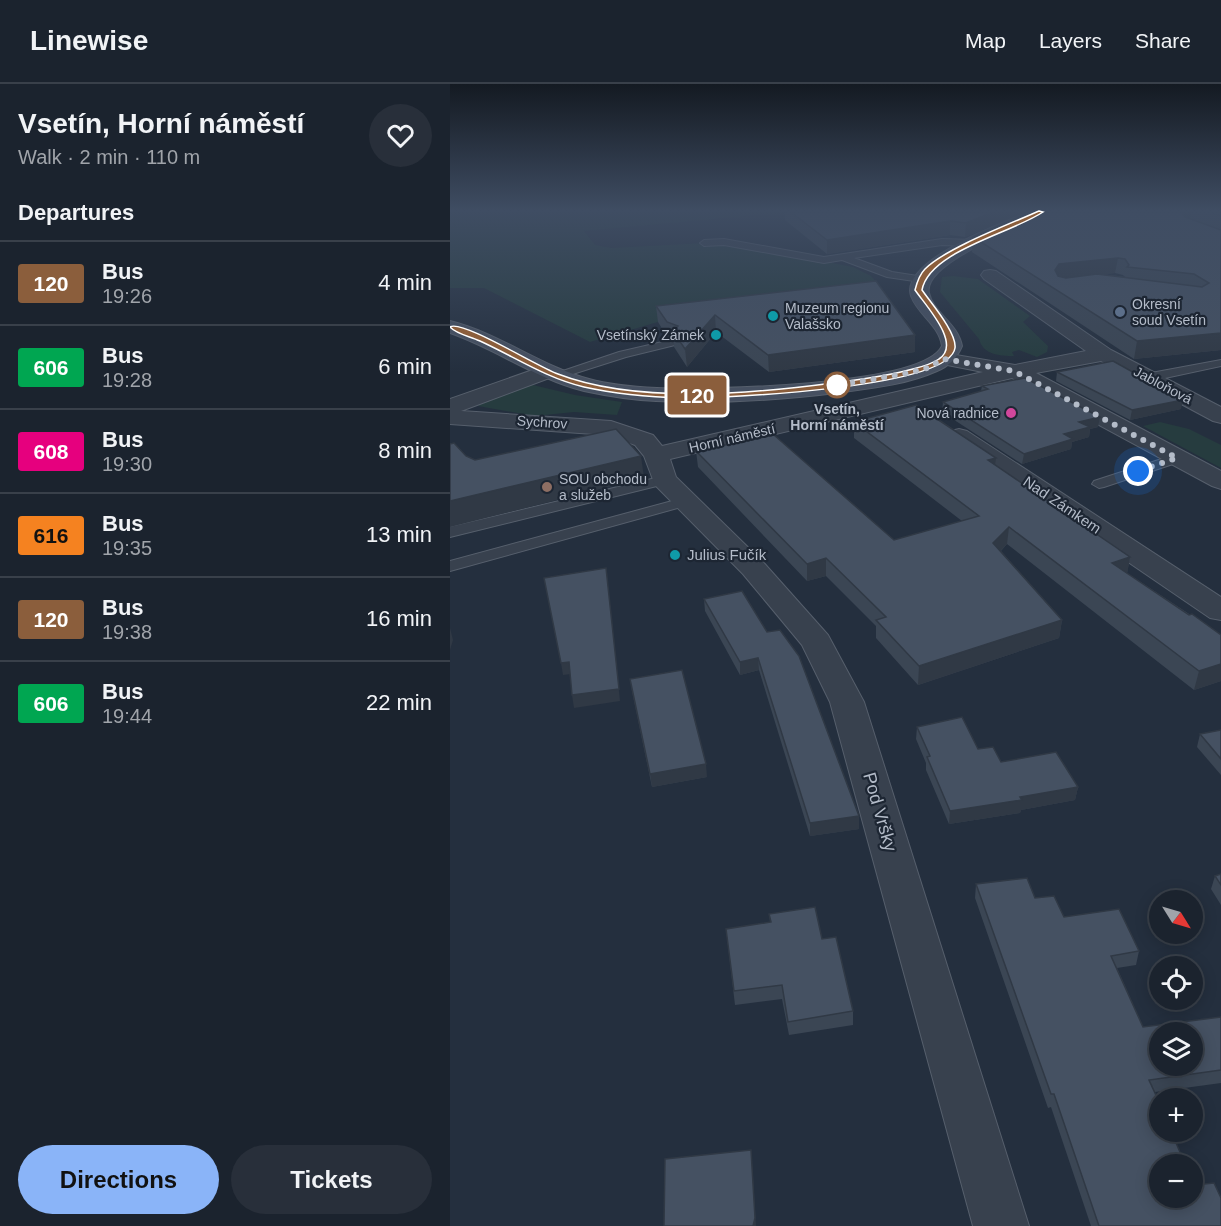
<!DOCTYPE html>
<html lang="en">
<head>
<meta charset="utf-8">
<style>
  :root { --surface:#1b232e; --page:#282f3a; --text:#f1f3f6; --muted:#a0a4aa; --line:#39404a; --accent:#8ab4f8 }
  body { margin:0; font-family:Helvetica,sans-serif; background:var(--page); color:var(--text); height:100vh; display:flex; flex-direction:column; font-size:22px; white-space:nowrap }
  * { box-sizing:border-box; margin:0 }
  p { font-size:20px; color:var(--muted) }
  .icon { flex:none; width:33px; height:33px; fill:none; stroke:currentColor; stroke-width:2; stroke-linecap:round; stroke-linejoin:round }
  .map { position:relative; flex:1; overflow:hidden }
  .details { display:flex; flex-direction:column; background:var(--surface); width:450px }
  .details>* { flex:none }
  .badge { padding:0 12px; border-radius:4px; font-size:21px; line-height:39px }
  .needle { width:39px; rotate:127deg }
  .tools { position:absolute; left:699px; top:806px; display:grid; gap:12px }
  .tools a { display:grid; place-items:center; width:54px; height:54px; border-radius:50%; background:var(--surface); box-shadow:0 3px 15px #0003,0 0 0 2px var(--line); font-size:30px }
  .you { position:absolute; width:30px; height:30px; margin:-15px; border:4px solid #fff; border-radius:50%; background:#1a73e8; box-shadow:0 0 0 9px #1a73e833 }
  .map>.badge { position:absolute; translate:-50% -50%; box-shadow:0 0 0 3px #fff }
  h2 { padding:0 18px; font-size:22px; line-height:54px }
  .round { display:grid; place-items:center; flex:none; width:63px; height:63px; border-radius:32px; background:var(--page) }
  .overview { display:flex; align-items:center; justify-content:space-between; height:102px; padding:0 18px }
  h1 { font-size:28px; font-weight:800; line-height:45px }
  .cta { display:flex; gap:12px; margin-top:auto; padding:12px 18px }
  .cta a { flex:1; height:69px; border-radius:36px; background:var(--accent); color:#111; font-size:24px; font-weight:800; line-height:69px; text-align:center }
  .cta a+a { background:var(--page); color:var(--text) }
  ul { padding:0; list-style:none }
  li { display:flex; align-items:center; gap:18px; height:84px; padding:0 18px; border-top:2px solid var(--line) }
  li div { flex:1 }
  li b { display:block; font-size:22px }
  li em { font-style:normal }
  li .badge { min-width:66px; font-weight:700; text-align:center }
  header { display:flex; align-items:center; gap:36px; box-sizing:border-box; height:84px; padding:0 30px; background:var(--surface); border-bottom:2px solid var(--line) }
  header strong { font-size:28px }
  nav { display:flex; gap:33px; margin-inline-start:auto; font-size:21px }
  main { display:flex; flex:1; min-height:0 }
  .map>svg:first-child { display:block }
  .green { fill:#263c3f }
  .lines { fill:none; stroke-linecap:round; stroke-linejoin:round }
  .lane-casing { stroke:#565f6c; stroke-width:2 }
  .street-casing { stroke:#565f6c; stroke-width:2 }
  .secondary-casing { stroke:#565f6c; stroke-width:2 }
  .lane { fill:#38414e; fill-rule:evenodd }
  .street { fill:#38414e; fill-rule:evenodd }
  .secondary { fill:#465061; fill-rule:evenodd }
  .wall { fill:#3b4654; fill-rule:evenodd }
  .shaded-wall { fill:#303945 }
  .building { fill:#455162; stroke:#303945; stroke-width:1.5; fill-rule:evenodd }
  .line { fill:#8b5e3c; stroke:#fff; stroke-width:1.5 }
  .walk { stroke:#b4bcc9; stroke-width:6; stroke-dasharray:0 10.8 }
  .service-dot { fill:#5c6f8a; stroke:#1d2633; stroke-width:2 }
  .culture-dot { fill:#0f9aa8; stroke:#1d2633; stroke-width:2 }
  .stop-dot { fill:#fff; stroke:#8b5e3c; stroke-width:3 }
  .hotel-dot { fill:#d1479c; stroke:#1d2633; stroke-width:2 }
  .education-dot { fill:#8d6e63; stroke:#1d2633; stroke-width:2 }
  .labels { text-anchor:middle; stroke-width:4.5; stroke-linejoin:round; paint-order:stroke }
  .far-poi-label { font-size:14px; fill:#b4bcc9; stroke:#1d2633; text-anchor:start }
  .far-street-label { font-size:14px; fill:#b4bcc9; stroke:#1d2633 }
  .far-stop-label { font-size:14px; font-weight:bold; fill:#b4bcc9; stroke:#1d2633 }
  .street-label { font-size:15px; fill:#b4bcc9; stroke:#1d2633 }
  .poi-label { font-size:15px; fill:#b4bcc9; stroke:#1d2633; text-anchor:start }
  .near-street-label { font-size:18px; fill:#b4bcc9; stroke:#1d2633 }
</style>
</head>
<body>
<header>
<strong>Linewise</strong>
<nav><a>Map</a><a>Layers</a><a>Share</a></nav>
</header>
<main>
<section class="details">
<div class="overview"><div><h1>Vsetín, Horní náměstí</h1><p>Walk · 2 min · 110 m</p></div><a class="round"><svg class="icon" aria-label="heart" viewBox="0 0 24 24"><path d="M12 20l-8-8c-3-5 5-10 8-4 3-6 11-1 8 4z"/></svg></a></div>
<h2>Departures</h2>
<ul>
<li><span class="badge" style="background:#8b5e3c;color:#fff">120</span><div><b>Bus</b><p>19:26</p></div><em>4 min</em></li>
<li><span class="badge" style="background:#00a651;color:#fff">606</span><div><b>Bus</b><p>19:28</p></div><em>6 min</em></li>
<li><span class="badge" style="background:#e6007e;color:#fff">608</span><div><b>Bus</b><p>19:30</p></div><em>8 min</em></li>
<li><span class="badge" style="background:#f58220;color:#111">616</span><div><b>Bus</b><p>19:35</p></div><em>13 min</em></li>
<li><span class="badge" style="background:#8b5e3c;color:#fff">120</span><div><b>Bus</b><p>19:38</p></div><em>16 min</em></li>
<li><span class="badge" style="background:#00a651;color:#fff">606</span><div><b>Bus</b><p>19:44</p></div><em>22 min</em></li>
</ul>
<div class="cta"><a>Directions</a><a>Tickets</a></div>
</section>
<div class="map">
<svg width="771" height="1142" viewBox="0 0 771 1142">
  <rect width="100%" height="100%" fill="#242f3e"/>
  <g class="green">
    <polygon points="0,128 339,128 134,147 145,161 161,164 274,158 403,183 421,192 427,199 211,237 140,258 34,204 0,204"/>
    <path d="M 503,192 L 528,195 L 580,232 L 573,238 L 598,262 L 597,268 L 587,273 L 569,266 L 562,268 L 564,272 C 550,272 533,271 529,255 L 490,208 L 492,193 Z"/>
    <polygon points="83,301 125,311 172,318 167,331 124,328 84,332 28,322 40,312"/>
    <polygon points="710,338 739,345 771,361 771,384 693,342"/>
  </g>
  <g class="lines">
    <defs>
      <g id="lane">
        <polygon points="274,155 374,173 492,155 524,156 528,159 524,162 492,161 404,174 442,188 474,193 476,195 471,198 437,193 392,176 374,179 274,161 254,162 250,159 254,156"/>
        <polygon points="221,256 227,259 225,261 176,273 104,296 98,292 169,268"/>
        <polygon points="771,276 771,282 701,297 695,293 701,289"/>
        <polygon points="727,370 734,374 732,377 654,403 649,404 642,400 644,397"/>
        <polygon points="214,392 221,396 219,399 0,453 0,443"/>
        <polygon points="237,413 242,414 244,417 242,420 0,487 0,477"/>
      </g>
      <g id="street">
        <polygon points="540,186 546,187 661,266 771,323 771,339 763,337 651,277 586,289 771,387 771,405 762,402 562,294 220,375 226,393 313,478 378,551 414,618 579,1142 523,1142 380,618 352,561 293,490 205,401 194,372 185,361 158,351 0,340 0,315 94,282 102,283 105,288 102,293 11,327 161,337 203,351 212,362 533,288 487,279 484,275 487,271 494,269 565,281 636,267 534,195 531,191 534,187"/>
        <polygon points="509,345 517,347 771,513 771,536 760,534 501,357 497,352 501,347"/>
      </g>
      <path id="secondary" d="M 579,128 L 598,128 L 596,131 C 574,141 472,179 479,209 C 483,229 508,239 512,262 C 507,274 499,282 487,287 C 458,300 424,304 394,308 C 332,316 269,320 206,317 C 182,316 158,312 134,307 C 86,295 46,265 0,249 L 0,237 C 49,249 90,282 139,295 C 161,301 185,303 207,304 C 252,306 473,303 492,262 C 489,241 468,231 461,212 C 449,177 554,138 579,128 Z"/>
    </defs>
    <use href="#lane" class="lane-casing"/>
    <use href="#street" class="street-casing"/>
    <use href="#secondary" class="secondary-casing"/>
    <use href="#lane" class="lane"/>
    <use href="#street" class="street"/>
    <use href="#secondary" class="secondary"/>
  </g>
  <g class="wall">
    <polygon points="335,128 574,128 515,153 500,151 377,170 335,136"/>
    <path d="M 580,128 L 771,128 L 771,266 L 684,275 L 522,168 L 523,153 ZM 665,189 L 673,191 L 675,193 L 652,190 Z"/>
    <polygon points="426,197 465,268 319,288 266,248 237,283 224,263 224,256 218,254 208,238 206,222"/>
    <polygon points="607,288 731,325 680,336 606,297"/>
    <polygon points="532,302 650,333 648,343 640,345 639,353 622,358 621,365 572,380 492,328 493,318 531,307"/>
    <polygon points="404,338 545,381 680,473 677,489 771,551 771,597 744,606 557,460 551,467 612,536 609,554 468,601 426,554 426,542 376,492 357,497 248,383 246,367 444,456 512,437 404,354"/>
    <polygon points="292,507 409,732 409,745 360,752 309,586 290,591 255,527 254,515"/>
    <polygon points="180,595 257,693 202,703 182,607"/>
    <polygon points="467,643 528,665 551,678 628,703 625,716 571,726 570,729 499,740 476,686 476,679 466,655"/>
    <polygon points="771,646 771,691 747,663 750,650"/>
    <polygon points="771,790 771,821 761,805 765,792"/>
    <polygon points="526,800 585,814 614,833 689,867 686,881 667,884 693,943 771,933 771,999 705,1008 744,1101 771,1142 641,1142 601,1023 598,1024 525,814"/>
    <polygon points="319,830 372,855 403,927 403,941 339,951 332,915 285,921 276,845 320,838"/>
  </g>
  <g class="shaded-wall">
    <polygon points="543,128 574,128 515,153 516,139"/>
    <polygon points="732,128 741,128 740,135 729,140"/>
    <polygon points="500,137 500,151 377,170 377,156"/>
    <polygon points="668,174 665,189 608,196 605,186 609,180"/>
    <polygon points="265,231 266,248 237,283 235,265"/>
    <polygon points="771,249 771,266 684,275 687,257"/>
    <polygon points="465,251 465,268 319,288 318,271"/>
    <polygon points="733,316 731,325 680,336 682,326"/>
    <polygon points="650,333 648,343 640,345 639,353 622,358 621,365 572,380 574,370 614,350 629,338"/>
    <polygon points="191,372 194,394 0,443 0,417"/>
    <polygon points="546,374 544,389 538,376"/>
    <polygon points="559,443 557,460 542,476 543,459"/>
    <polygon points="680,473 677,491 662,479"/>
    <polygon points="376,474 376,492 357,497 357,480"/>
    <polygon points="156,484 170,617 124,624 122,611"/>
    <polygon points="612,536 609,554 468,601 469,582"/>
    <polygon points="0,544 3,556 0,566"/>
    <polygon points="308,574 309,586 290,591 290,578"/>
    <polygon points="119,578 121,590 113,591 111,579"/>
    <polygon points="771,580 771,597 744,606 749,587"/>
    <polygon points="256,680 257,693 202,703 200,690"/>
    <polygon points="628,703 625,716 571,726 570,729 499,740 500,727 570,713"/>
    <polygon points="409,732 409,745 360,752 360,739"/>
    <polygon points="301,1066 303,1091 306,1142 303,1142"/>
  </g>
  <g class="building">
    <polygon points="341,128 543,128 516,139 500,137 377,156"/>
    <path d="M 580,128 L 732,128 L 735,133 L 771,146 L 771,249 L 687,257 L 523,153 ZM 668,174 L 675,175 L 679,181 L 677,183 L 744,190 L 759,199 L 752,203 L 647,190 L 616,194 L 608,192 L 605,186 L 609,180 Z"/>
    <polygon points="760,128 771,128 771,132"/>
    <polygon points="426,197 465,251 318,271 265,231 235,265 223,247 228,242 217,238 206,222"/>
    <polygon points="663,277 733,316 682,326 607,288"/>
    <polygon points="575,294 650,333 629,338 640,343 614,350 623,355 574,370 493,318 538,305 532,302"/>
    <polygon points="466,321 546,374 538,376 680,473 662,479 739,531 742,530 771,551 771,580 749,587 559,443 543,459 612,536 469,582 426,536 436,533 376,474 357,480 246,367 324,351 444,456 529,432 404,338"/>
    <polygon points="166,345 191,372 0,417 0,360 4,359 16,372 25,376"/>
    <polygon points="156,484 169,605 122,611 119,578 111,579 94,494"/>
    <polygon points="292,507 317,548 330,546 349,572 409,732 360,739 308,574 290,578 254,515"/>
    <polygon points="232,586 256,680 200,690 180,595"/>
    <polygon points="512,633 528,665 543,663 551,678 606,668 628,703 570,713 572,716 500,727 477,673 480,672 467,643"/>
    <polygon points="771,646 771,675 750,650"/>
    <polygon points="771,790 771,801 765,792"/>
    <path d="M 577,794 L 585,814 L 604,812 L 614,833 L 669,825 L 689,867 L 661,872 L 693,943 L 771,933 L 771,986 L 699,996 L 710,1020 L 710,1047 L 721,1047 L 735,1080 L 710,1080 L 710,1113 L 742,1113 L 742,1098 L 744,1101 L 764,1099 L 771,1114 L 771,1142 L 649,1142 L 604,1010 L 601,1010 L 526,800 ZM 710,948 L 742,948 L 742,981 L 710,981 Z"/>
    <polygon points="365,823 372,855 386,853 403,927 338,938 332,901 284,907 276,845 321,838 319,830"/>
    <polygon points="301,1066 305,1134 303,1142 214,1142 215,1075"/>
  </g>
  <linearGradient id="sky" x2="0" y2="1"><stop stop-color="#141a22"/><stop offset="0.44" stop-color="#3f4d63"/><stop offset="1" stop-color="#3f4d63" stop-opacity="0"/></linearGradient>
  <rect width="771" height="288" fill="url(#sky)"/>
  <path class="line" d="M 589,127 L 593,128 C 562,149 479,167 472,206 C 481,219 507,249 505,264 C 499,305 271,314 233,314 C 200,313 166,310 134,303 C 96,294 65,273 30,257 C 19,252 6,250 0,243 C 11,235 88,283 108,290 C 186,320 301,310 383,299 C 407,296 431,293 455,287 C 466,284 479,282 489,275 C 512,260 476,222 465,206 C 467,198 469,191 475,185 C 496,164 560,140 589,127 Z"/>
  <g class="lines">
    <polyline class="walk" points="387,301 384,302 453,290 475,285 494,275 564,287 727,374 688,387"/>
  </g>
  <circle class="service-dot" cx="670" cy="228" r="6"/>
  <g class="culture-dot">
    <circle cx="323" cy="232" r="6"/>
    <circle cx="266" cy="251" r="6"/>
    <circle cx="225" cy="471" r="6"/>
  </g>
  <circle class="stop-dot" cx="387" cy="301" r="12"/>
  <circle class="hotel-dot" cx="561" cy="329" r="6"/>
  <circle class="education-dot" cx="97" cy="403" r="6"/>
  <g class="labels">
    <g class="far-poi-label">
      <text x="682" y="225">Okresní<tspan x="682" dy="16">soud Vsetín</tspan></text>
      <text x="335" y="229">Muzeum regionu<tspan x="335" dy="16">Valašsko</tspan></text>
      <text x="254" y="256" text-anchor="end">Vsetínský Zámek</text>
      <text x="549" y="334" text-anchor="end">Nová radnice</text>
      <text x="109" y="400">SOU obchodu<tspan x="109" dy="16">a služeb</tspan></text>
    </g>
    <g class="far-street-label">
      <text transform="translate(713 301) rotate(28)" y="5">Jabloňová</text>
      <text transform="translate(92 338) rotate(4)" y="5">Sychrov</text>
      <text transform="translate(282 354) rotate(-13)" y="5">Horní náměstí</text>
    </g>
    <g class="far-stop-label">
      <text x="387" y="330">Vsetín,<tspan x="387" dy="16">Horní náměstí</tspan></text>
    </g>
    <g class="street-label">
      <text transform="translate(612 421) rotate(34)" y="5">Nad Zámkem</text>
    </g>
    <g class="poi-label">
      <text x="237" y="476">Julius Fučík</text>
    </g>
    <g class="near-street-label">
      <text transform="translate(430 728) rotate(74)" y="6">Pod Vršky</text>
    </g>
  </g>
</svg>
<div class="tools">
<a><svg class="needle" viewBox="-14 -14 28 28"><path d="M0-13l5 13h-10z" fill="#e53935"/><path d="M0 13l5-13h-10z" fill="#a0a4aa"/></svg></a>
<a><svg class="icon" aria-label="locate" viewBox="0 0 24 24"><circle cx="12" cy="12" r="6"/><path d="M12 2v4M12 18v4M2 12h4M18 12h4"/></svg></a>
<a><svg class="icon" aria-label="layers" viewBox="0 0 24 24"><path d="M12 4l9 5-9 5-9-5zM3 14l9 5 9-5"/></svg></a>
<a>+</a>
<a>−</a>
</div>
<div class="you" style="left:688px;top:387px"></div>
<b class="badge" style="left:247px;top:311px;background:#8b5e3c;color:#fff">120</b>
</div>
</main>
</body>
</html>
